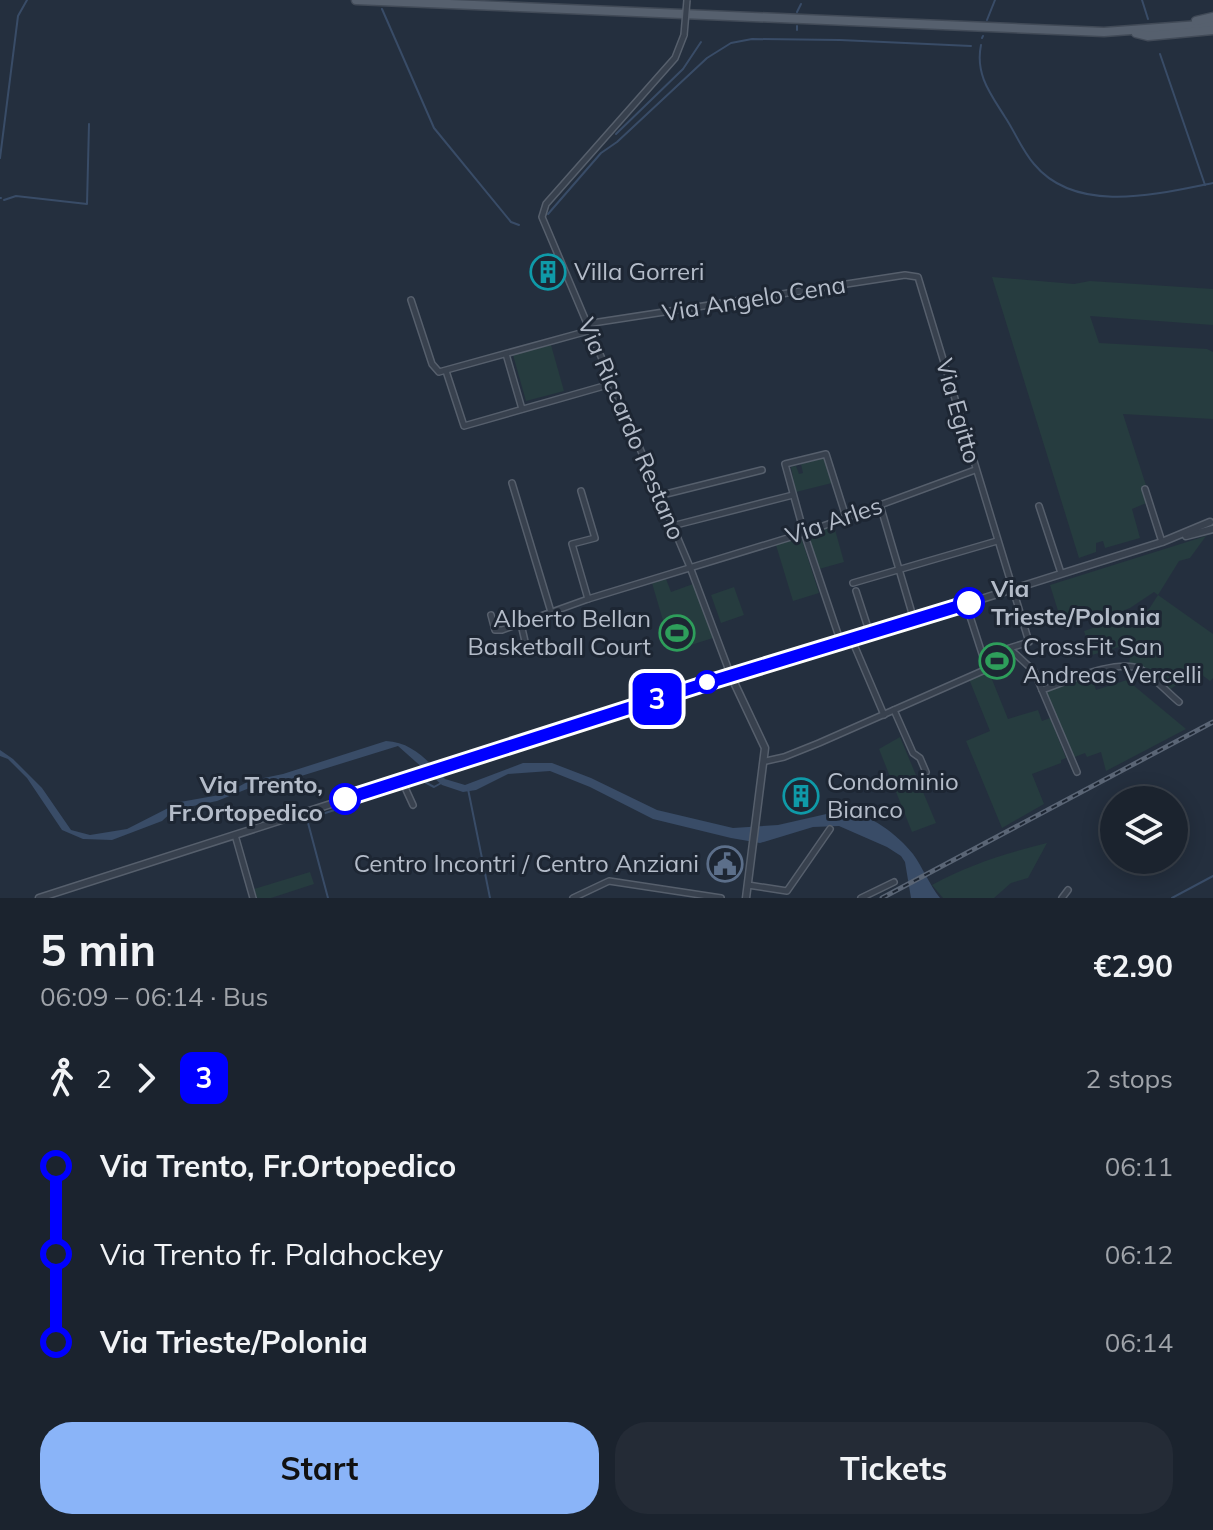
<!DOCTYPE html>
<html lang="en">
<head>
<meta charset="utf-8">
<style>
  :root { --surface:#1b232e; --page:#242b36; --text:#f1f3f6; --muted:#a0a4aa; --line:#39404a; --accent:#8ab4f8 }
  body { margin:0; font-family:Mulish,sans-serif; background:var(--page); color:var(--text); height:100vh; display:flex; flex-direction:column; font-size:30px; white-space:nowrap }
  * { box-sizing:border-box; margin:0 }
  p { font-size:26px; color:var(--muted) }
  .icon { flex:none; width:44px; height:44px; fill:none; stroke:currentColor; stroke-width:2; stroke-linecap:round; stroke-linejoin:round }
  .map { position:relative; height:898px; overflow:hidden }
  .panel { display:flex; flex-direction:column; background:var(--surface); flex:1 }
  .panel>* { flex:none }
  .badge { padding:0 16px; border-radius:12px; font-size:28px; line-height:52px }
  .tools { position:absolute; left:1100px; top:786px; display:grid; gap:16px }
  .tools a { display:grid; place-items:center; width:88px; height:88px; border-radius:50%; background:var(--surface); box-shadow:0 4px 20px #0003,0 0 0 2px var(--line); font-size:40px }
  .map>.badge { position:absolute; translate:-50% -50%; box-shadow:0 0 0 4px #fff }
  .legs { display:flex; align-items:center; gap:12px; height:88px; padding:0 40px; font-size:26px }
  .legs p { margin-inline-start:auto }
  .summary { display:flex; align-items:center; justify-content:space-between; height:136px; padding:0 40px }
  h1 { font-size:44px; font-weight:700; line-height:60px }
  .button { display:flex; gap:16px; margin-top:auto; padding:16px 40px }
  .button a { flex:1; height:92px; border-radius:32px; background:var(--accent); color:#111; font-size:32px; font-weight:700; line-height:92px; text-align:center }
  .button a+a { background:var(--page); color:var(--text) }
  ul { padding:0 40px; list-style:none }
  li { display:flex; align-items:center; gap:28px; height:88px; font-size:30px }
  li i { display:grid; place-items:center; width:12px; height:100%; margin:0 10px; background:currentColor }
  li i::after { content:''; width:20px; height:20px; margin:-10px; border:6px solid; border-radius:50%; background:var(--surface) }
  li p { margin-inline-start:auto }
  li:first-child i { background:linear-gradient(#0000 50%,currentColor 0) }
  li:last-child i { background:linear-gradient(currentColor 50%,#0000 0) }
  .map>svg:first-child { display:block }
  .green { fill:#263c3f }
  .water { fill:#394c67 }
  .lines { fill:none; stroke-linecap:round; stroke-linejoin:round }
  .stream { stroke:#394c67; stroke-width:2 }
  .minor-casing { stroke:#565f6c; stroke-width:8 }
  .tertiary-casing { stroke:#565f6c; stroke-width:9 }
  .primary-casing { stroke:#414a57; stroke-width:11 }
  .minor { stroke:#38414e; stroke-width:5 }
  .tertiary { stroke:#38414e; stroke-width:6 }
  .primary { stroke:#56606e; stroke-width:8 }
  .rail-casing { stroke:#5a6575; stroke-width:5 }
  .rail { stroke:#1d2633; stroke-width:2; stroke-dasharray:6; stroke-linecap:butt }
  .minor-bridge-casing { stroke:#565f6c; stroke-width:8; stroke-linecap:butt }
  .minor-bridge { stroke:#38414e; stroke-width:5 }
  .line-1-casing { stroke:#fff; stroke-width:18 }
  .line-1 { stroke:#00f; stroke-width:12 }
  .stop-1-dot { fill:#fff; stroke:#00f; stroke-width:4 }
  .labels { text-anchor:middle; stroke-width:6; stroke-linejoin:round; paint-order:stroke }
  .poi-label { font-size:24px; fill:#b4bcc9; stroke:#1d2633; text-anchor:start }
  .street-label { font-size:24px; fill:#b4bcc9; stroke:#1d2633 }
  .stop-label { font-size:24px; font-weight:bold; fill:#b4bcc9; stroke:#1d2633; text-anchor:start }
</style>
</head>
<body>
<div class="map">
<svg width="1213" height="898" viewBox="0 0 1213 898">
  <rect width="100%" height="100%" fill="#242f3e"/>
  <g class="green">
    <polygon points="992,277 1074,284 1090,281 1213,289 1213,325 1090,316 1099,343 1207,349 1213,352 1213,419 1123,414 1151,501 1132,509 1140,538 1105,548 1103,541 1096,543 1096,552 1079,558"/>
    <polygon points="551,345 564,391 526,401 513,355"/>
    <polygon points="824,458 832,483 796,492 791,467 796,466 799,474 803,473 801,464"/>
    <polygon points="834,526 844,562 819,569 808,535"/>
    <polygon points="1206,536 1190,558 1179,561 1158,595 1213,634 1213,678 1210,681 1197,671 1169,690 1144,668 1129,663 1132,643 1092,655 1084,631 1149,609 1158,595 1154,592 1130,608 1099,620 1095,615 1063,627 1050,585"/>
    <polygon points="801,537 819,593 793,601 776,545"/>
    <polygon points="666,579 671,592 693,584 713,638 672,651 652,583"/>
    <polygon points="734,587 744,615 721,623 711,595"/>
    <polygon points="989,672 1008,719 1038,710 1042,721 1050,718 1066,758 1061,760 1061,763 1032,774 1044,804 1002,828 966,741 990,731 969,679"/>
    <polygon points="1091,676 1096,690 1127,680 1186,729 1106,771 1101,752 1087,757 1085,753 1072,758 1045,691"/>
    <polygon points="900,737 936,823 912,832 879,749"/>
    <path d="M 1047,843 L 1028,878 L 1011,883 L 994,898 L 943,898 L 932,885 C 968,865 1007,853 1047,843 Z"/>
    <polygon points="310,872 314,884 271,898 257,898 254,889"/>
  </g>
  <path class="water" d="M 386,741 C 412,742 428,761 445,779 L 465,785 L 523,763 L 552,763 L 591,778 L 657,810 L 733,828 L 778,825 L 844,810 C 870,814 897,834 913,854 C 923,868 929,884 940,898 L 911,898 L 905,862 L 901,856 L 887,847 L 839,826 L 813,827 L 760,843 L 731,838 L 653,819 L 590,787 L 550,771 L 508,774 L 476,790 L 463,792 L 442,785 L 398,746 L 285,781 L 252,787 L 217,801 L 174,810 L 162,821 L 112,840 L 83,839 L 62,830 L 27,778 L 8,759 L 0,756 L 0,750 L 13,759 L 42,788 L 71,830 L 90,835 L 127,829 L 180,802 L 225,794 L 249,781 L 283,774 Z"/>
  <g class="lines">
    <g class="stream">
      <polyline points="1142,0 1148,19"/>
      <polyline points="382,9 434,128 511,222 519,225"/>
      <polyline points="797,12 801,4"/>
      <polyline points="987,20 995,0"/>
      <polyline points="797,30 797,26"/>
      <polyline points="982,38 983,36"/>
      <path d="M 981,45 C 975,74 990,93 1005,117 C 1015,132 1022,150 1034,164 C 1076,215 1158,194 1213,183"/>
      <polyline points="1160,54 1205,185"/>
      <polyline points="616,134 683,69 701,42"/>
      <polyline points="0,158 18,16 27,0"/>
      <polyline points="0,198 1,198"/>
      <polyline points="4,200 16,196 87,204 89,124"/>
      <polyline points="548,214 601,153 617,142 707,58 731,43 752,39 840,40 971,46"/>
      <polyline points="468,789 490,898"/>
      <polyline points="328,898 307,819 423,781 434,787 443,782"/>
      <polyline points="1172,898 1213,876"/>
    </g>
    <defs>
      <g id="minor">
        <polyline points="684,35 675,58 546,204 542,217 690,567 731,676"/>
        <polyline points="411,300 432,364 439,372 588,331"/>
        <polyline points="586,324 905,275 918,277 1029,642 984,656"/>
        <polyline points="506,354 522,409"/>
        <polyline points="446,371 464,426 611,384"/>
        <polyline points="512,483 551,612"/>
        <polyline points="1145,489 1162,542"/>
        <polyline points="581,491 595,538 572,544 588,599"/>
        <polyline points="658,496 762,470"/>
        <polyline points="880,505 914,620"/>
        <polyline points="1039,506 1061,573"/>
        <polyline points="672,526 793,495"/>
        <polyline points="853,583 997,541"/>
        <polyline points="856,591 870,634"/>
        <polyline points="491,615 495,630 502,630 588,599 804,533 975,470"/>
        <polyline points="521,624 527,650"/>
        <polyline points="841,643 804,533 785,464 826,454 846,517"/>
        <polyline points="855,647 884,715"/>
        <polyline points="1010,649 1034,671 1077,772"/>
        <path d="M 1042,690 C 1066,682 1117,658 1140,669 C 1154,677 1167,692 1179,702"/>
        <polyline points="894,710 913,753 920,758 926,772"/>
        <polyline points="766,761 784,757 819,743 987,669 966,604"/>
        <polyline points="402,781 413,805"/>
        <polyline points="235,835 253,898"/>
        <polyline points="748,885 787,891 830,829"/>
        <polyline points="573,898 609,881 721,898"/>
        <polyline points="861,898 894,882"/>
        <polyline points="1062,898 1068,890"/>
      </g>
      <g id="tertiary">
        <polyline points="1186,536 1213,529"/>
        <polyline points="731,676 765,748 746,898"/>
        <polyline points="39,898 707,683 782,662 1162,542 1210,522"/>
      </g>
      <g id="primary">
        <polyline points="356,0 1104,32 1213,24"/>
        <polyline points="1196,21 1213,17"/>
        <polyline points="1136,33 1148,36 1213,30"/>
      </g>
    </defs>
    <use href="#minor" class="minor-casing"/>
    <use href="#tertiary" class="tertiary-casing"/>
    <use href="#primary" class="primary-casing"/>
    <use href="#minor" class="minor"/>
    <use href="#tertiary" class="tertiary"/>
    <use href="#primary" class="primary"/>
    <defs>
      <polyline id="rail" points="882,898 1213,722"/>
    </defs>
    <use href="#rail" class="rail-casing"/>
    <use href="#rail" class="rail"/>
    <defs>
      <polyline id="minor-bridge" points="684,35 687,0"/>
    </defs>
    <use href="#minor-bridge" class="minor-bridge-casing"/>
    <use href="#minor-bridge" class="minor-bridge"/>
  </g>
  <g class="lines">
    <defs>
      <polyline id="line-1" points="345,799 707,683 969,603"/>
    </defs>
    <use href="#line-1" class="line-1-casing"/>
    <use href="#line-1" class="line-1"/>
  </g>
  <defs>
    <symbol id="building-ring" viewBox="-11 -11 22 22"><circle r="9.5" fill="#1d2633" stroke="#0f9aa8" stroke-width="1.5"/><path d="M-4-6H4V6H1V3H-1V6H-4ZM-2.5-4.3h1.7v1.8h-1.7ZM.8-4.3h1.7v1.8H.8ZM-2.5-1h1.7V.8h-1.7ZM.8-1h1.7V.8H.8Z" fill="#0f9aa8"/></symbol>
    <symbol id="stadium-ring" viewBox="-11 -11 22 22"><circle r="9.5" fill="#1d2633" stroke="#2e9e5b" stroke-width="1.5"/><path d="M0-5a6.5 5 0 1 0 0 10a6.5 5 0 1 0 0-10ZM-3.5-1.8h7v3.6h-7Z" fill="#2e9e5b"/></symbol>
    <symbol id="civic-ring" viewBox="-11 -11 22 22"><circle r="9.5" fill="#1d2633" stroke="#5c6f8a" stroke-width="1.5"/><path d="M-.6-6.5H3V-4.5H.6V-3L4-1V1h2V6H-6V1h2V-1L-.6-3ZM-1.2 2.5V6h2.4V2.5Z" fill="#5c6f8a"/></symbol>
  </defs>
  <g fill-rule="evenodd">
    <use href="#building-ring" x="528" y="252" width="40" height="40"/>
    <use href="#stadium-ring" x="657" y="613" width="40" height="40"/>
    <use href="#stadium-ring" x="977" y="641" width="40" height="40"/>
    <use href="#building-ring" x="781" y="776" width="40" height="40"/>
    <use href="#civic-ring" x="705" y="844" width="40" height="40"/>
  </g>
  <g class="stop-1-dot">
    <circle cx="969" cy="603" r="14"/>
    <circle cx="707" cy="682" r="10"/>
    <circle cx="345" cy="799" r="14"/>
  </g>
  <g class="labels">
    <g class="poi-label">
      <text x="574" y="280">Villa Gorreri</text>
      <text x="651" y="627" text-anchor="end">Alberto Bellan<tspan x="651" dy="28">Basketball Court</tspan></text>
      <text x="1023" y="655">CrossFit San<tspan x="1023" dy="28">Andreas Vercelli</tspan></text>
      <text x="827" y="790">Condominio<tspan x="827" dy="28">Bianco</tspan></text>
      <text x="699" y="872" text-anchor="end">Centro Incontri / Centro Anziani</text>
    </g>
    <g class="street-label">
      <text transform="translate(754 299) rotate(-9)" y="8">Via Angelo Cena</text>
      <text transform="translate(958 411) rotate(74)" y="8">Via Egitto</text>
      <text transform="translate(631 429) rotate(67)" y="8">Via Riccardo Restano</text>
      <text transform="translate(834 521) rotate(-19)" y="8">Via Arles</text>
    </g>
    <g class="stop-label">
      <text x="991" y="597">Via<tspan x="991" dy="28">Trieste/Polonia</tspan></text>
      <text x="323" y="793" text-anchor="end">Via Trento,<tspan x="323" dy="28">Fr.Ortopedico</tspan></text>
    </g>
  </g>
</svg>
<div class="tools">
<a><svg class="icon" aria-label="layers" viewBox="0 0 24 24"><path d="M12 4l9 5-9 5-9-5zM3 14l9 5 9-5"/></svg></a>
</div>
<b class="badge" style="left:657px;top:699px;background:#00f;color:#fff">3</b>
</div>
<section class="panel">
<div class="summary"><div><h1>5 min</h1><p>06:09 – 06:14 · Bus</p></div><b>€2.90</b></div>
<div class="legs"><svg class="icon" aria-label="walk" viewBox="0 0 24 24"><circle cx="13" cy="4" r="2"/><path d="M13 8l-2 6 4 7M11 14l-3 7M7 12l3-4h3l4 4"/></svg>2<svg class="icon" aria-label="forward" viewBox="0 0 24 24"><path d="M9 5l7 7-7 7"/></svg><b class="badge" style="background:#00f;color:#fff">3</b><p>2 stops</p></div>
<ul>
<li><i style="color:#00f"></i><b>Via Trento, Fr.Ortopedico</b><p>06:11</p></li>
<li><i style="color:#00f"></i><span>Via Trento fr. Palahockey</span><p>06:12</p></li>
<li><i style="color:#00f"></i><b>Via Trieste/Polonia</b><p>06:14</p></li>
</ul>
<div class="button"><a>Start</a><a>Tickets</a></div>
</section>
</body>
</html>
